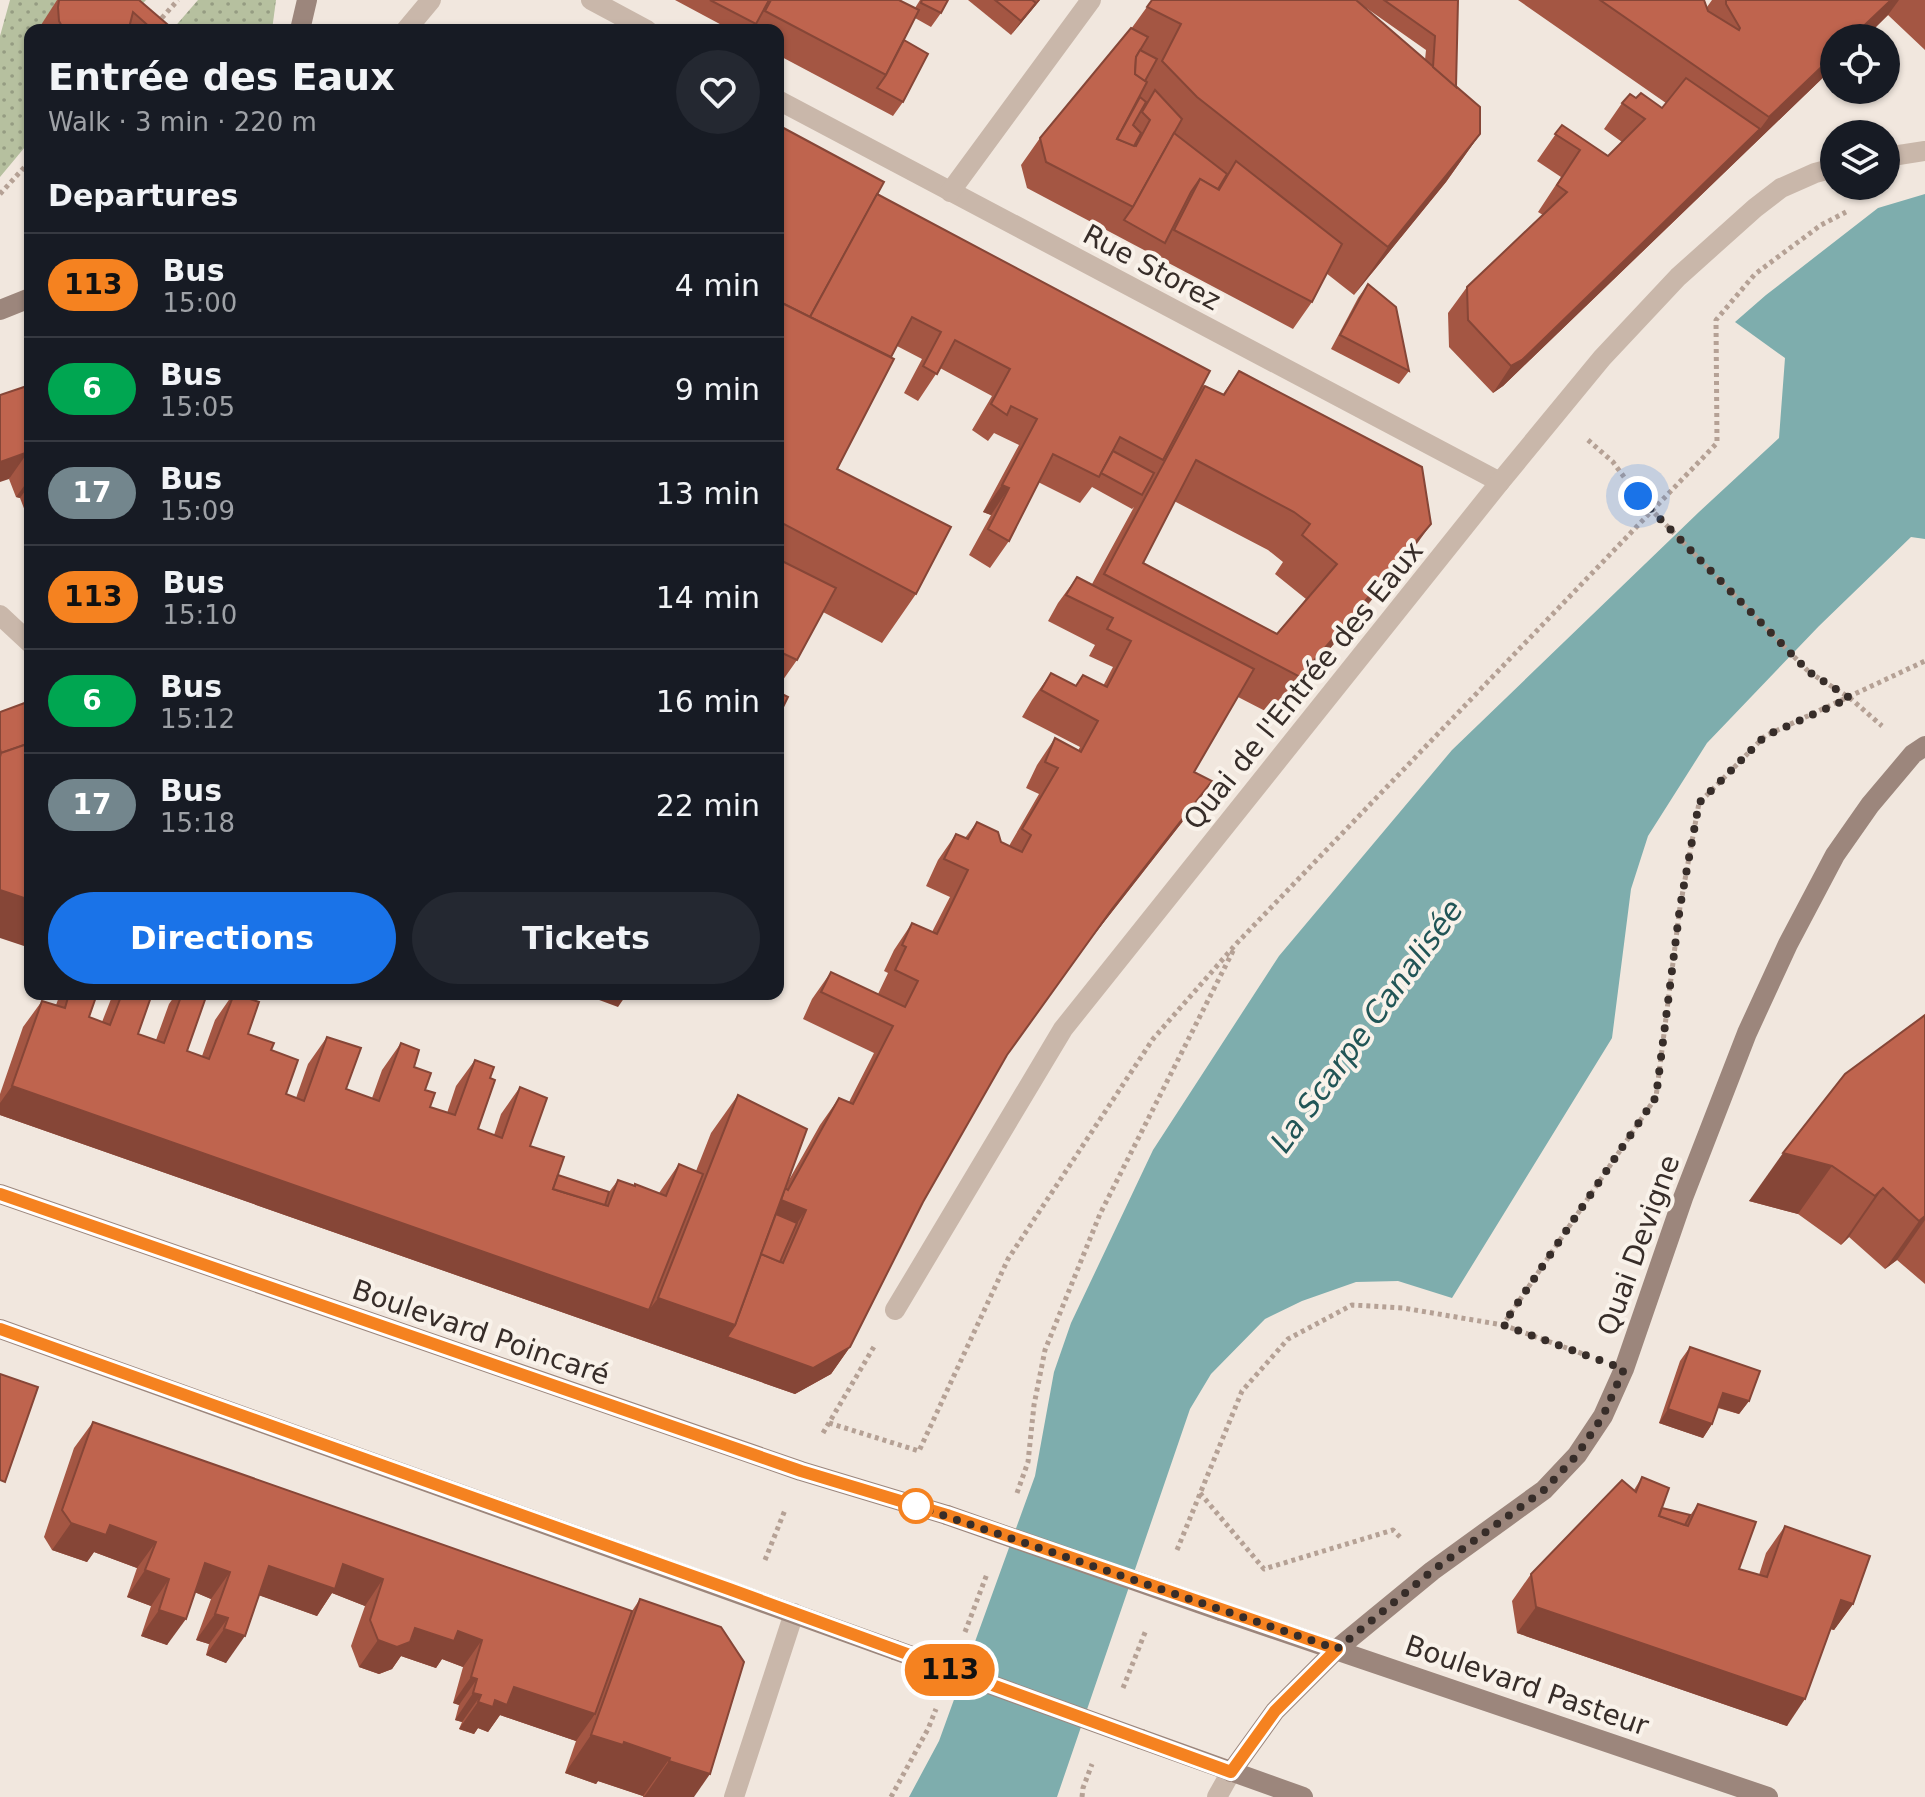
<!DOCTYPE html>
<html lang="en">
<head>
<meta charset="utf-8">
<style>
  :root { --surface:#171b24; --page:#242831; --text:#f1f3f6; --muted:#9ea1a6; --line:#363941; --accent:#1a73e8 }
  body { margin:0; font-family:"DejaVu Sans",sans-serif; background:var(--page); color:var(--text); height:100vh; display:flex; flex-direction:column; font-size:30px; white-space:nowrap }
  * { box-sizing:border-box; margin:0 }
  p { font-size:26px; color:var(--muted) }
  .icon { flex:none; width:44px; height:44px; fill:none; stroke:currentColor; stroke-width:2; stroke-linecap:round; stroke-linejoin:round }
  .map { position:relative; flex:1; overflow:hidden }
  .drawer { position:absolute; left:24px; top:24px; width:760px; height:976px; display:flex; flex-direction:column; background:var(--surface); border-radius:16px; box-shadow:0 2px 6px #0004 }
  .drawer>* { flex:none }
  .badge { padding:0 16px; border-radius:26px; font-size:28px; line-height:52px }
  .buttons { position:absolute; left:1820px; top:24px; display:grid; gap:16px }
  .buttons a { display:grid; place-items:center; width:80px; height:80px; border-radius:50%; background:var(--surface); box-shadow:0 2px 6px #0004; font-size:40px }
  .you { position:absolute; width:40px; height:40px; margin:-20px; border:6px solid #fff; border-radius:50%; background:#1a73e8; box-shadow:0 0 0 12px #1a73e833 }
  .map>.badge { position:absolute; translate:-50% -50%; box-shadow:0 0 0 4px #fff }
  h2 { padding:0 24px; font-size:30px; line-height:72px }
  .round { display:grid; place-items:center; flex:none; width:84px; height:84px; border-radius:42px; background:var(--page) }
  .summary { display:flex; align-items:center; justify-content:space-between; height:136px; padding:0 24px }
  h1 { font-size:38px; font-weight:800; line-height:60px }
  .cta { display:flex; gap:16px; margin-top:auto; padding:16px 24px }
  .cta a { flex:1; height:92px; border-radius:48px; background:var(--accent); color:#fff; font-size:32px; font-weight:800; line-height:92px; text-align:center }
  .cta a+a { background:var(--page); color:var(--text) }
  ul { padding:0; list-style:none }
  li { display:flex; align-items:center; gap:24px; height:104px; padding:0 24px; border-top:2px solid var(--line) }
  li div { flex:1 }
  li b { display:block; font-size:30px }
  li em { font-style:normal }
  li .badge { min-width:88px; font-weight:700; text-align:center }
  .map>svg:first-child { display:block }
  .grass { fill:url(#grass-dots) }
  .water { fill:#7eadad }
  .lines { fill:none; stroke-linecap:round; stroke-linejoin:round }
  .path { stroke:#b5a195; stroke-width:5; stroke-dasharray:4 4; stroke-linecap:butt }
  .lane { stroke:#c9b7aa; stroke-width:20 }
  .street { stroke:#c9b7aa; stroke-width:20 }
  .secondary { stroke:#9c867c; stroke-width:20 }
  .path-bridge { stroke:#b5a195; stroke-width:5; stroke-dasharray:4 4; stroke-linecap:butt }
  .secondary-bridge { stroke:#9c867c; stroke-width:20 }
  .wall { fill:#a45643; fill-rule:evenodd }
  .shaded-wall { fill:#864637 }
  .building { fill:#bf644e; stroke:#864637; stroke-width:2; fill-rule:evenodd }
  .line-casing { stroke:#fff; stroke-width:18 }
  .line { stroke:#f58220; stroke-width:12 }
  .walk { stroke:#372d29; stroke-width:8; stroke-dasharray:0 14.4 }
  .stop-dot { fill:#fff; stroke:#f58220; stroke-width:4 }
  .labels { text-anchor:middle; stroke-width:8; stroke-linejoin:round; paint-order:stroke }
  .street-label { font-size:28px; fill:#372d29; stroke:#f9f2ea }
  .water-label { font-size:30px; font-style:italic; fill:#215556; stroke:#f9f2ea }
</style>
</head>
<body>
<div class="map">
<svg width="1925" height="1797" viewBox="0 0 1925 1797">
  <defs>
    <pattern id="grass-dots" width="8" height="8" patternUnits="userSpaceOnUse" patternTransform="scale(2)"><rect width="8" height="8" fill="#b6c09f"/><path d="M2 2h.1M6 6h.1" fill="none" stroke="#959c82" stroke-width="1.8" stroke-linecap="round"/></pattern>
  </defs>
  <rect width="100%" height="100%" fill="#f1e7de"/>
  <g class="grass">
    <polygon points="10,0 146,0 121,27 30,30 30,141 0,177 0,36"/>
    <polygon points="198,0 276,0 272,30 172,30"/>
  </g>
  <polygon class="water" points="1925,194 1925,539 1911,537 1819,626 1707,743 1648,836 1631,889 1612,1038 1452,1298 1398,1281 1356,1282 1302,1301 1265,1319 1211,1374 1190,1409 1057,1797 909,1797 939,1741 1035,1476 1054,1372 1071,1323 1153,1150 1279,956 1452,750 1699,512 1779,438 1785,358 1735,322 1766,295 1878,208"/>
  <g class="lines">
    <g class="path">
      <polyline points="151,30 178,0"/>
      <polyline points="0,194 30,161"/>
      <polyline points="1588,440 1613,462 1638,496"/>
      <polyline points="1809,672 1850,698 1882,726"/>
      <polyline points="1503,1325 1586,1355"/>
      <polyline points="829,1423 919,1451 1008,1259 1153,1039 1237,943 1717,443 1716,320 1755,274 1821,225 1846,212"/>
      <polyline points="823,1433 875,1345"/>
      <polyline points="1017,1493 1028,1462 1034,1405 1045,1350 1100,1214 1234,949"/>
      <polyline points="1200,1493 1264,1569 1393,1530 1402,1539"/>
      <polyline points="1177,1550 1242,1391 1288,1339 1352,1305 1403,1308 1503,1325 1656,1097 1680,907 1699,803 1765,736 1925,661"/>
      <polyline points="765,1560 785,1510"/>
      <polyline points="965,1632 987,1574"/>
      <polyline points="1123,1688 1146,1630"/>
      <polyline points="891,1797 928,1729 936,1709"/>
      <polyline points="1082,1797 1083,1788 1092,1764"/>
    </g>
    <polyline class="lane" points="0,615 30,643"/>
    <g class="street">
      <polyline points="591,0 647,30"/>
      <polyline points="406,30 431,0"/>
      <polyline points="778,100 1500,482"/>
      <polyline points="1886,157 1925,151"/>
      <polyline points="950,192 1091,0"/>
      <polyline points="895,1310 1063,1029 1500,482 1602,358 1678,277 1755,208 1781,188 1815,173 1834,168"/>
      <polyline points="734,1797 794,1613"/>
      <polyline points="1217,1797 1231,1772"/>
    </g>
    <g class="secondary">
      <polyline points="300,30 307,0"/>
      <polyline points="0,310 30,298"/>
      <polyline points="0,1194 801,1471 947,1515"/>
      <polyline points="0,1329 895,1650"/>
      <polyline points="1221,1611 1768,1797"/>
      <polyline points="1141,1739 1303,1797"/>
      <polyline points="1231,1772 1275,1711 1337,1649 1432,1571 1544,1490 1577,1455 1603,1416 1624,1369 1683,1198 1747,1033 1788,944 1835,855 1870,805 1913,754 1925,746"/>
    </g>
    <polyline class="path-bridge" points="1638,496 1809,672"/>
    <g class="secondary-bridge">
      <polyline points="947,1515 1221,1611"/>
      <polyline points="895,1650 1141,1739"/>
    </g>
  </g>
  <g class="wall">
    <polygon points="57,0 139,0 174,30 40,30 41,25"/>
    <polygon points="675,0 899,0 915,8 920,0 948,0 941,13 931,27 915,18 904,40 903,102 893,116 778,55 778,30 731,30"/>
    <polygon points="968,0 1040,0 1011,35"/>
    <path d="M 1152,0 L 1458,0 L 1456,87 L 1480,134 L 1446,182 L 1354,295 L 1326,273 L 1312,302 L 1293,329 L 1027,188 L 1021,165 L 1040,138 L 1131,29 ZM 1362,5 L 1426,50 L 1425,60 Z"/>
    <polygon points="1518,0 1704,0 1707,7 1712,0 1925,0 1925,50 1888,15 1503,386 1493,393 1449,347 1448,313 1467,287 1543,215 1538,212 1561,177 1537,161 1562,125 1608,156 1622,142 1604,129 1622,103 1636,98 1662,108 1666,103"/>
    <path d="M 778,125 L 877,194 L 1203,385 L 1223,394 L 1239,371 L 1404,562 L 1273,715 L 1238,697 L 1194,772 L 1212,781 L 1194,807 L 1093,936 L 1005,1058 L 923,1202 L 850,1347 L 831,1374 L 795,1394 L 0,1115 L 0,1094 L 23,1027 L 42,1001 L 56,1005 L 60,994 L 97,994 L 89,1017 L 102,1022 L 113,994 L 152,994 L 138,1034 L 156,1040 L 169,1004 L 176,994 L 207,994 L 187,1051 L 202,1056 L 215,1020 L 233,994 L 248,1034 L 271,1050 L 286,1094 L 296,1098 L 308,1064 L 327,1037 L 346,1089 L 372,1098 L 382,1070 L 401,1043 L 425,1090 L 430,1107 L 447,1113 L 456,1086 L 475,1060 L 490,1078 L 478,1129 L 494,1135 L 501,1114 L 520,1087 L 530,1146 L 558,1175 L 609,1192 L 618,1180 L 659,1193 L 679,1164 L 696,1171 L 711,1133 L 738,1095 L 785,1187 L 820,1125 L 839,1098 L 849,1102 L 874,1053 L 803,1019 L 812,999 L 831,972 L 878,994 L 888,973 L 884,971 L 894,950 L 912,923 L 932,932 L 950,897 L 926,886 L 938,860 L 956,834 L 965,838 L 977,822 L 1001,842 L 1009,846 L 1039,794 L 1026,788 L 1037,765 L 1055,738 L 1078,751 L 1080,747 L 1022,717 L 1032,700 L 1051,673 L 1075,686 L 1083,675 L 1103,686 L 1113,667 L 1089,656 L 1095,645 L 1048,621 L 1058,603 L 1077,577 L 1092,584 L 1134,507 L 1132,509 L 1092,487 L 1080,503 L 1038,482 L 1009,541 L 990,568 L 969,555 L 991,515 L 983,512 L 1019,445 L 994,433 L 988,441 L 972,430 L 992,396 L 940,368 L 918,401 L 904,393 L 922,359 L 897,346 L 837,469 L 916,594 L 882,643 L 823,612 L 797,660 L 778,687 ZM 1174,501 L 1268,550 L 1283,562 L 1275,574 L 1306,599 L 1277,634 L 1143,563 Z"/>
    <polygon points="1368,284 1409,371 1399,384 1331,349 1358,298"/>
    <polygon points="30,385 30,524 20,498 16,497 9,479"/>
    <polygon points="30,525 30,548 25,532"/>
    <polygon points="1925,1015 1925,1284 1897,1260 1885,1269 1849,1237 1841,1245 1798,1214 1749,1201"/>
    <polygon points="1690,1347 1749,1401 1739,1414 1718,1408 1712,1424 1703,1438 1659,1423 1680,1361"/>
    <polygon points="93,1422 632,1611 640,1599 694,1797 643,1797 643,1796 598,1781 596,1784 565,1773 576,1741 500,1715 488,1732 478,1728 474,1734 459,1729 462,1722 455,1720 459,1705 453,1703 463,1667 442,1659 436,1668 401,1656 392,1669 379,1674 359,1667 351,1646 365,1606 332,1593 317,1616 259,1595 226,1663 206,1655 209,1644 196,1640 211,1599 195,1592 167,1645 141,1636 151,1606 127,1597 137,1568 94,1552 87,1562 52,1550 44,1537 74,1448"/>
    <polygon points="1642,1477 1662,1508 1689,1517 1698,1504 1739,1569 1759,1575 1766,1553 1785,1526 1853,1604 1834,1630 1831,1629 1787,1726 1517,1633 1512,1601 1531,1574 1634,1490"/>
  </g>
  <g class="shaded-wall">
    <polygon points="1038,0 1040,0 1011,35 1021,21"/>
    <polygon points="1891,0 1899,0 1888,15 1865,38 1851,38"/>
    <polygon points="1834,55 1834,67 1503,386 1493,393 1511,366 1760,129 1769,117"/>
    <polygon points="1480,134 1446,182 1354,295 1388,247"/>
    <polygon points="28,452 9,479 0,482 0,462"/>
    <polygon points="30,478 30,484 20,498 16,497"/>
    <polygon points="1002,485 1009,488 991,515 983,512"/>
    <polygon points="1431,524 1404,562 1273,715 1300,677"/>
    <polygon points="1212,781 1194,807 1093,936 1112,909"/>
    <polygon points="0,890 30,900 30,948 0,938"/>
    <polygon points="583,994 627,994 618,1007"/>
    <polygon points="12,1086 649,1310 658,1298 850,1347 831,1374 795,1394 0,1115 0,1103"/>
    <polygon points="1783,1153 1832,1166 1798,1214 1749,1201"/>
    <polygon points="1883,1188 1849,1237 1841,1245 1875,1196"/>
    <polygon points="778,1199 806,1210 788,1237 763,1227"/>
    <polygon points="1925,1216 1925,1220 1897,1260 1885,1269 1919,1221"/>
    <polygon points="1723,1393 1749,1401 1739,1414 1714,1406"/>
    <polygon points="1668,1409 1712,1424 1703,1438 1659,1423"/>
    <polygon points="71,1523 110,1525 156,1542 137,1568 94,1552 87,1562 52,1550"/>
    <polygon points="205,1563 230,1572 211,1599 187,1589"/>
    <polygon points="343,1564 383,1579 365,1606 332,1593 317,1616 250,1592 269,1566"/>
    <polygon points="145,1570 169,1579 151,1606 127,1597"/>
    <polygon points="1841,1600 1853,1604 1834,1630 1822,1627"/>
    <polygon points="1536,1607 1805,1699 1787,1726 1517,1633"/>
    <polygon points="159,1610 186,1619 167,1645 141,1636"/>
    <polygon points="215,1614 228,1618 209,1644 196,1640"/>
    <polygon points="415,1628 458,1631 482,1640 463,1667 442,1659 436,1668 401,1656 392,1669 379,1674 359,1667 378,1640"/>
    <polygon points="224,1629 245,1636 226,1663 206,1655"/>
    <polygon points="471,1677 477,1679 459,1705 453,1703"/>
    <polygon points="514,1687 595,1714 576,1741 500,1715 488,1732 478,1728 474,1734 459,1729 478,1702 495,1700"/>
    <polygon points="473,1693 481,1695 462,1722 455,1720"/>
    <polygon points="591,1735 624,1742 670,1758 643,1796 598,1781 596,1784 565,1773"/>
    <polygon points="669,1761 710,1774 694,1797 644,1797"/>
  </g>
  <g class="building">
    <polygon points="59,0 139,0 174,30 153,30 133,12 130,24 126,30 64,30 59,21 58,7"/>
    <polygon points="710,0 769,0 756,24"/>
    <polygon points="771,0 899,0 919,10 886,75 765,11"/>
    <polygon points="922,0 948,0 941,13 921,3"/>
    <polygon points="995,0 1032,0 1036,3 1021,21"/>
    <polygon points="1152,0 1356,0 1480,107 1480,134 1388,247 1197,97 1162,61 1181,24 1147,7"/>
    <polygon points="1384,0 1458,0 1456,87 1433,67 1435,36"/>
    <polygon points="1600,0 1704,0 1708,11 1739,30 1740,28 1726,4 1726,0 1891,0 1851,38 1834,38 1834,55 1769,117"/>
    <polygon points="1131,28 1148,37 1136,57 1135,74 1147,82 1117,139 1136,146 1150,120 1142,112 1155,90 1182,119 1133,207 1046,162 1040,138"/>
    <polygon points="904,40 928,54 903,102 877,88 886,75"/>
    <polygon points="1140,50 1157,59 1145,81 1135,74 1136,57"/>
    <polygon points="1686,78 1760,129 1522,360 1511,366 1468,320 1467,287 1567,192 1557,185 1580,150 1555,134 1562,125 1608,156 1645,119 1622,103 1630,94 1636,98 1641,93 1662,108"/>
    <polygon points="1140,97 1146,102 1133,125 1141,133 1134,146 1117,139"/>
    <polygon points="778,125 884,182 810,317 778,301"/>
    <polygon points="1174,133 1227,174 1218,189 1200,179 1191,192 1165,243 1124,220 1133,207"/>
    <polygon points="1236,161 1342,244 1312,302 1174,230 1200,179 1219,190"/>
    <polygon points="877,194 1210,371 1163,460 1120,437 1099,477 1053,454 1009,541 988,529 1009,488 1002,485 1037,419 1011,406 1007,415 991,404 1010,369 955,340 937,374 923,366 941,332 912,317 891,357 810,317"/>
    <polygon points="1368,284 1396,307 1409,371 1340,335"/>
    <polygon points="778,301 894,359 837,469 951,527 916,594 778,521"/>
    <path d="M 1239,371 L 1422,467 L 1431,524 L 1300,677 L 1104,574 L 1205,386 L 1224,395 ZM 1196,460 L 1294,512 L 1310,524 L 1302,535 L 1337,564 L 1277,634 L 1143,563 Z"/>
    <polygon points="30,385 30,458 28,452 0,462 0,395"/>
    <polygon points="1113,451 1154,473 1142,495 1101,473"/>
    <polygon points="778,559 836,588 797,660 778,651"/>
    <polygon points="1077,577 1254,669 1194,772 1212,781 1112,909 1007,1055 923,1202 850,1347 813,1368 727,1337 735,1325 761,1254 783,1263 806,1210 781,1200 785,1188 788,1190 839,1098 853,1104 893,1026 821,992 831,972 905,1007 918,981 895,970 906,947 902,945 912,923 937,934 968,870 944,859 956,834 968,839 977,822 998,832 1001,842 1022,852 1031,835 1022,829 1058,768 1045,762 1055,738 1081,752 1098,721 1041,690 1051,673 1076,686 1083,675 1107,687 1131,641 1107,629 1113,618 1066,595"/>
    <polygon points="778,692 788,697 778,717"/>
    <polygon points="30,701 30,743 1,753 0,749 0,712"/>
    <polygon points="30,743 30,900 0,890 0,757 1,753"/>
    <polygon points="69,994 97,994 89,1017 110,1025 122,994 152,994 138,1034 164,1043 182,994 207,994 187,1051 209,1059 234,994 259,1002 248,1034 274,1043 271,1050 298,1060 286,1094 304,1101 327,1037 361,1048 346,1089 379,1101 401,1043 419,1050 414,1067 431,1073 425,1090 435,1093 430,1107 455,1115 475,1060 494,1067 490,1078 495,1080 478,1129 502,1138 520,1087 547,1098 530,1146 564,1157 553,1189 608,1206 618,1180 635,1186 635,1184 666,1196 679,1164 703,1174 649,1310 12,1086 42,1001 65,1008"/>
    <polygon points="1925,1015 1925,1216 1919,1221 1883,1188 1875,1196 1832,1166 1783,1153 1845,1074"/>
    <polygon points="738,1095 807,1129 735,1325 658,1298"/>
    <polygon points="558,1175 609,1192 605,1205 553,1189"/>
    <polygon points="776,1214 797,1223 780,1262 761,1254"/>
    <polygon points="1690,1347 1760,1371 1749,1401 1723,1393 1712,1424 1668,1409"/>
    <polygon points="0,1374 38,1387 5,1482 0,1480"/>
    <polygon points="93,1422 632,1611 595,1714 514,1687 507,1705 495,1700 493,1707 478,1702 481,1695 473,1693 477,1679 471,1677 482,1640 458,1631 454,1641 415,1628 410,1642 397,1647 378,1640 370,1620 383,1579 343,1564 335,1589 269,1566 245,1636 224,1629 228,1618 215,1614 230,1572 205,1563 186,1619 159,1610 169,1579 145,1570 156,1542 110,1525 106,1535 71,1523 62,1510"/>
    <polygon points="1642,1477 1669,1488 1659,1516 1688,1526 1698,1504 1756,1522 1739,1569 1767,1577 1785,1526 1870,1556 1853,1604 1841,1600 1805,1699 1536,1607 1531,1574 1622,1480 1636,1492"/>
    <polygon points="1662,1508 1690,1515 1685,1525 1659,1516"/>
    <polygon points="640,1599 721,1627 744,1662 710,1774 669,1761 670,1758 624,1742 623,1745 591,1735"/>
  </g>
  <g class="lines">
    <defs>
      <polyline id="line" points="0,1194 801,1471 947,1515 1337,1649 1275,1711 1231,1772 729,1589 0,1329"/>
    </defs>
    <use href="#line" class="line-casing"/>
    <use href="#line" class="line"/>
    <polyline class="walk" points="916,1506 1337,1649 1432,1571 1544,1490 1577,1455 1603,1416 1624,1369 1503,1325 1656,1097 1680,907 1699,803 1765,736 1850,698 1809,672 1638,496"/>
  </g>
  <circle class="stop-dot" cx="916" cy="1506" r="16"/>
  <g class="labels">
    <g class="street-label">
      <text transform="translate(1152 267) rotate(28)" y="10">Rue Storez</text>
      <text transform="translate(1303 685) rotate(-51)" y="10">Quai de l'Entrée des Eaux</text>
      <text transform="translate(1638 1245) rotate(-70)" y="10">Quai Devigne</text>
      <text transform="translate(481 1332) rotate(19)" y="10">Boulevard Poincaré</text>
      <text transform="translate(1527 1685) rotate(19)" y="10">Boulevard Pasteur</text>
    </g>
    <g class="water-label">
      <text transform="translate(1367 1026) rotate(-54)" y="10">La Scarpe Canalisée</text>
    </g>
  </g>
</svg>
<div class="buttons">
<a><svg class="icon" aria-label="locate" viewBox="0 0 24 24"><circle cx="12" cy="12" r="6"/><path d="M12 2v4M12 18v4M2 12h4M18 12h4"/></svg></a>
<a><svg class="icon" aria-label="layers" viewBox="0 0 24 24"><path d="M12 4l9 5-9 5-9-5zM3 14l9 5 9-5"/></svg></a>
</div>
<div class="you" style="left:1638px;top:496px"></div>
<b class="badge" style="left:950px;top:1670px;background:#f58220;color:#111">113</b>
<section class="drawer">
<div class="summary"><div><h1>Entrée des Eaux</h1><p>Walk · 3 min · 220 m</p></div><a class="round"><svg class="icon" aria-label="heart" viewBox="0 0 24 24"><path d="M12 20l-8-8c-3-5 5-10 8-4 3-6 11-1 8 4z"/></svg></a></div>
<h2>Departures</h2>
<ul>
<li><span class="badge" style="background:#f58220;color:#111">113</span><div><b>Bus</b><p>15:00</p></div><em>4 min</em></li>
<li><span class="badge" style="background:#00a651;color:#fff">6</span><div><b>Bus</b><p>15:05</p></div><em>9 min</em></li>
<li><span class="badge" style="background:#73868d;color:#fff">17</span><div><b>Bus</b><p>15:09</p></div><em>13 min</em></li>
<li><span class="badge" style="background:#f58220;color:#111">113</span><div><b>Bus</b><p>15:10</p></div><em>14 min</em></li>
<li><span class="badge" style="background:#00a651;color:#fff">6</span><div><b>Bus</b><p>15:12</p></div><em>16 min</em></li>
<li><span class="badge" style="background:#73868d;color:#fff">17</span><div><b>Bus</b><p>15:18</p></div><em>22 min</em></li>
</ul>
<div class="cta"><a>Directions</a><a>Tickets</a></div>
</section>
</div>
</body>
</html>
